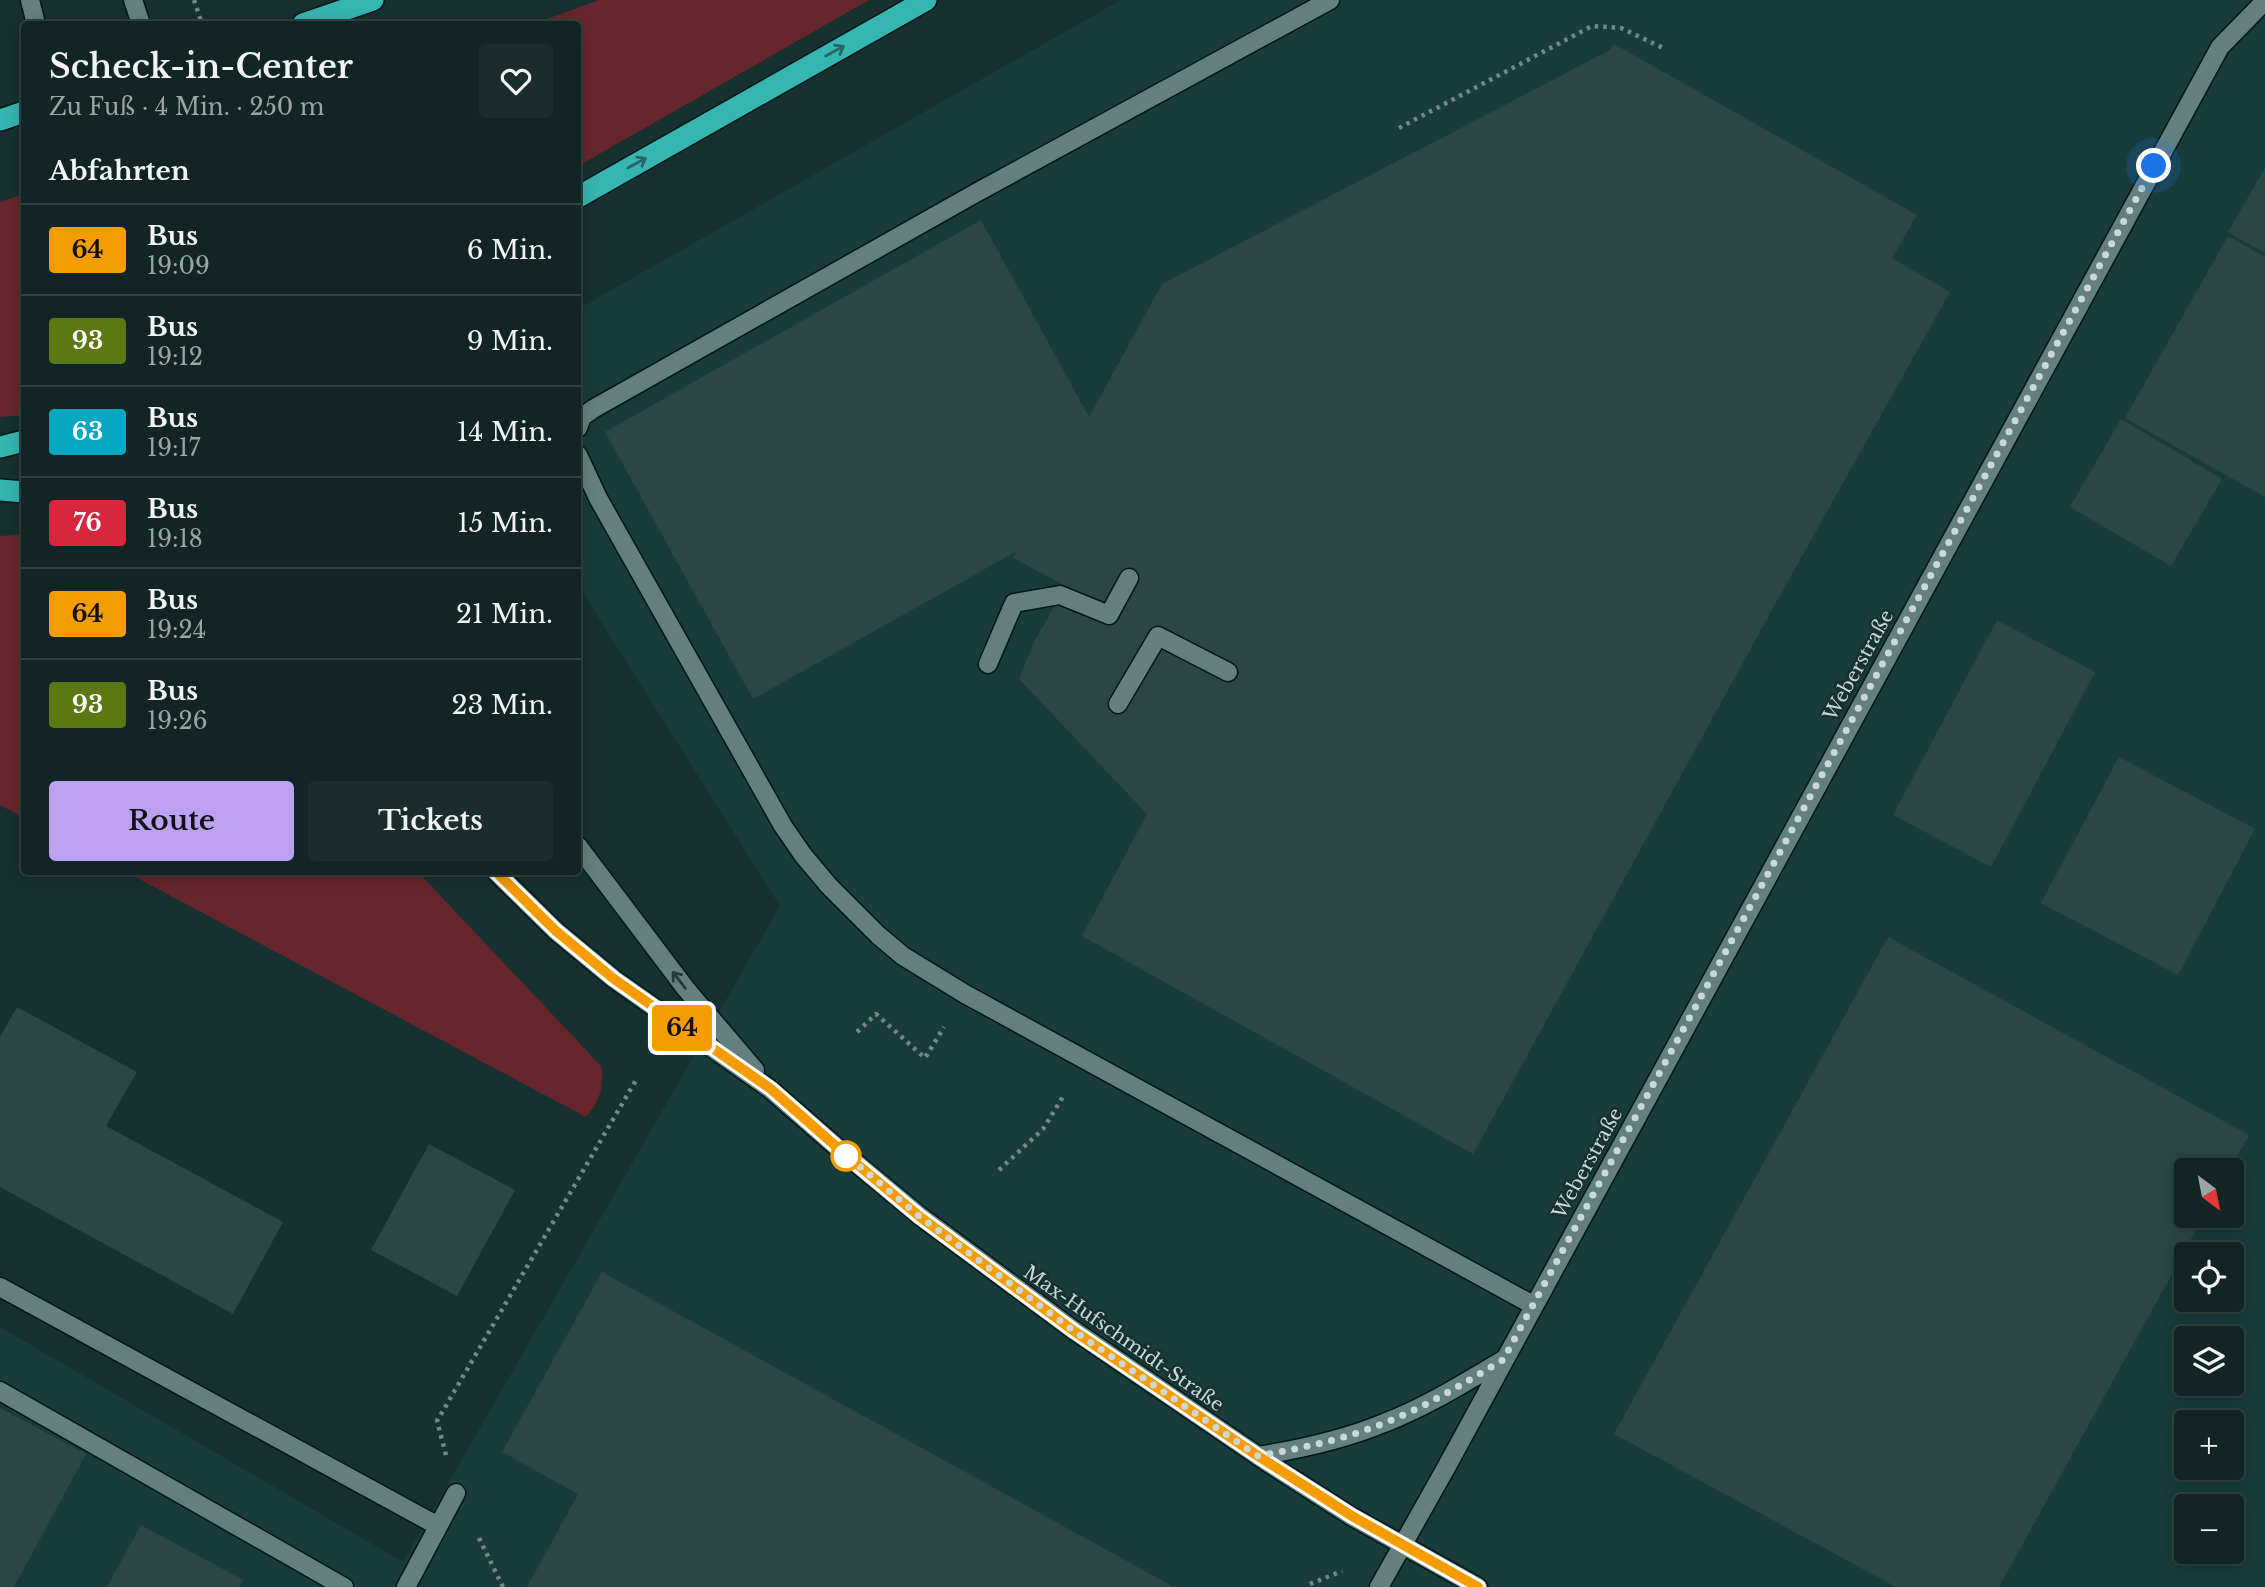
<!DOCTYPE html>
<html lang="de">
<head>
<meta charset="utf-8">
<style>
  :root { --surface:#112524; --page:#1a2d2c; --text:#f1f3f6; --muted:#9ca5a6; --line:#304241; --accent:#bca0f2 }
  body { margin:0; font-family:"Libre Baskerville",serif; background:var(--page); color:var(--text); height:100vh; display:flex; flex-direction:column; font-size:26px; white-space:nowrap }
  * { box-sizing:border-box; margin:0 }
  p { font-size:23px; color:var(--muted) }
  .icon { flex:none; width:38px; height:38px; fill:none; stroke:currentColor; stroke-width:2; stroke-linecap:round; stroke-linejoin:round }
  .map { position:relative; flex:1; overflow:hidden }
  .panel { position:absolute; left:21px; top:21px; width:560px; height:854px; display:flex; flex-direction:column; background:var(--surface); border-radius:7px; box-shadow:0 4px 18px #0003,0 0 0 2px var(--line) }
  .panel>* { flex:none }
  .badge { padding:0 14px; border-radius:5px; font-size:24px; line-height:46px }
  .needle { width:46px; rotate:148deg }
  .tools { position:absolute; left:2174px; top:1158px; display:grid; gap:14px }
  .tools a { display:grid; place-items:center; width:70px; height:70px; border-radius:7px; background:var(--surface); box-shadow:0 4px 18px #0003,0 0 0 2px var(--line); font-size:35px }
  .you { position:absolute; width:35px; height:35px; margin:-18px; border:5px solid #fff; border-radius:50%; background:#1a73e8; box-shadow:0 0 0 10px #1a73e833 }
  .map>.badge { position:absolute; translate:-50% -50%; box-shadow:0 0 0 4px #fff }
  h2 { padding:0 28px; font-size:26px; line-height:63px }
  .round { display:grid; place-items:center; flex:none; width:74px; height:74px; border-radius:7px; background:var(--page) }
  .head { display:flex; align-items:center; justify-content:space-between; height:119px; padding:0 28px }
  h1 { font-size:33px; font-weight:600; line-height:52px }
  .primary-button { display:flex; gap:14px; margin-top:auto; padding:14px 28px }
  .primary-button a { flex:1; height:80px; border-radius:7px; background:var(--accent); color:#111; font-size:28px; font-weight:600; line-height:80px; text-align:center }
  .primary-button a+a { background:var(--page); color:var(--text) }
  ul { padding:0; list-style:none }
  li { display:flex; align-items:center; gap:21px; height:91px; padding:0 28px; border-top:2px solid var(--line) }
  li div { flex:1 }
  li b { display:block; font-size:26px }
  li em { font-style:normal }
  li .badge { min-width:77px; font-weight:700; text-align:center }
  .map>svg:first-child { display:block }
  .built { fill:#183c3a; fill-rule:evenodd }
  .green { fill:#67262c }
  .building { fill:#2c4645 }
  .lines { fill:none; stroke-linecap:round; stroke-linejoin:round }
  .service-casing { stroke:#001818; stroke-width:21 }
  .minor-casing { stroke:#001818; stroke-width:21 }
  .tertiary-casing { stroke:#001818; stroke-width:21 }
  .motorway-casing { stroke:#001818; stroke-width:24 }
  .path { stroke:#738786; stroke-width:4.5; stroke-dasharray:3.5 5; stroke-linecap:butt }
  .service { stroke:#64807e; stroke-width:18 }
  .minor { stroke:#64807e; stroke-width:18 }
  .tertiary { stroke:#64807e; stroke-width:18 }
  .motorway { stroke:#36b5b1; stroke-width:21 }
  .oneway { stroke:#236664 }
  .oneway2 { stroke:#233d3c }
  .line-casing { stroke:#fff; stroke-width:16 }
  .line { stroke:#f59c00; stroke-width:10 }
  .walk { stroke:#cad9d8; stroke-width:7; stroke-dasharray:0 12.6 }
  .stop-dot { fill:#fff; stroke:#f59c00; stroke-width:3.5 }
  .labels { text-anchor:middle; stroke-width:5; stroke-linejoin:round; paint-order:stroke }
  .street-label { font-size:19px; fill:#cad9d8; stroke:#173130 }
</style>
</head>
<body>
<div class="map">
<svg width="2265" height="1587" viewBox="0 0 2265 1587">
  <rect width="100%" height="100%" fill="#173130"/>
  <path class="built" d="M 1121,0 L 2265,0 L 2265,1587 L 0,1587 L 0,1327 L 403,1562 L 780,906 L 578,585 L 578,309 ZM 2186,1171 L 2231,1171 L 2231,1216 L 2186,1216 ZM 2186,1255 L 2231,1255 L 2231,1300 L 2186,1300 ZM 2186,1339 L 2231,1339 L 2231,1384 L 2186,1384 ZM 2186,1423 L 2231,1423 L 2231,1468 L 2186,1468 ZM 2186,1507 L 2231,1507 L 2231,1552 L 2186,1552 Z"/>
  <g class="green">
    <polygon points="599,0 869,0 578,166 578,24 533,24"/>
    <polygon points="24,194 24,415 0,417 0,202"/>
    <polygon points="24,534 24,818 0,805 0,536"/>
    <path d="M 126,872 L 418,872 L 601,1066 C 605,1087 599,1101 586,1117 Z"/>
  </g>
  <g class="building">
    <polygon points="1614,44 1917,215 1892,258 1950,292 1778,599 1473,1154 1082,936 1147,814 1019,679 1034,642 1066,586 1013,558 1017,551 753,699 605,432 981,220 1089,417 1162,284 1610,50"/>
    <polygon points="2265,168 2265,253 2228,232"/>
    <polygon points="2228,236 2265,257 2265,497 2125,418"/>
    <polygon points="2121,419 2222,479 2171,566 2070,507"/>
    <polygon points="1997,620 2095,672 1991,867 1893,815"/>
    <polygon points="2119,757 2255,829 2178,975 2041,903"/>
    <polygon points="1888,937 2249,1135 2229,1171 2186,1171 2186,1216 2204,1216 1999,1587 1896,1587 1614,1434"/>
    <polygon points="17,1007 137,1072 106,1126 283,1222 233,1314 0,1187 0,1037"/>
    <polygon points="429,1144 515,1190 457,1296 371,1250"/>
    <polygon points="602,1272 751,1354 1174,1587 527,1587 578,1494 502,1452"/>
    <polygon points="0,1408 86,1454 14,1587 0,1587"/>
    <polygon points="141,1525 243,1580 239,1587 107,1587"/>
  </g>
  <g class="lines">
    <defs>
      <g id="service">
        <polyline points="578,428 582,417 593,409 974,194 1330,0"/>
        <polyline points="578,455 598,498 783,826 803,855 829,886 878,935 903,956 965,994 1533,1305"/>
        <polyline points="988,664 1014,603 1060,595 1109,615 1129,578"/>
        <polyline points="1118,704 1158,636 1228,672"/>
        <polyline points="0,1287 438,1526"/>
        <polyline points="0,1391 344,1587"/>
      </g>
      <g id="minor">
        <path d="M 1258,1456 C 1301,1449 1343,1440 1384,1423 C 1426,1407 1464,1383 1503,1360"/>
        <polyline points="406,1587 456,1493"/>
        <polyline points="1379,1587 1447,1466 2220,47 2265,1"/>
      </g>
      <g id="tertiary">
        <polyline points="30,0 36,24"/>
        <polyline points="133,0 141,24"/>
        <polyline points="578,846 686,989 755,1070"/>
        <polyline points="496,872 556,931 614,979 770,1089 839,1149 920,1216 1075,1331 1270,1464 1351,1516 1478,1587"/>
      </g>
      <g id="motorway">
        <polyline points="303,24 373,0"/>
        <polyline points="0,120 24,112"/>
        <polyline points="578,197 926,0"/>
        <polyline points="0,447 24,441"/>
        <polyline points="0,490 24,492"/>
      </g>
    </defs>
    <use href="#service" class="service-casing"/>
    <use href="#minor" class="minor-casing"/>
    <use href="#tertiary" class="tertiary-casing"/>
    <use href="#motorway" class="motorway-casing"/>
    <g class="path">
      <polyline points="194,0 202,24"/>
      <polyline points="1399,128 1592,26 1621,28 1663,48"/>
      <polyline points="857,1032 876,1014 925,1058 944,1027"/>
      <polyline points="999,1170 1043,1129 1064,1095"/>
      <polyline points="446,1455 437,1421 636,1080"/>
      <polyline points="479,1538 503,1587"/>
      <polyline points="1310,1584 1342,1571"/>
    </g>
    <use href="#service" class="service"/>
    <use href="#minor" class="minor"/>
    <use href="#tertiary" class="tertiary"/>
    <use href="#motorway" class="motorway"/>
  </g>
  <defs><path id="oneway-shaft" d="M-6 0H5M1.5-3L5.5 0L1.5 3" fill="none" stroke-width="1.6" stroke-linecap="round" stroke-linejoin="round" transform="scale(1.75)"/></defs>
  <g class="oneway">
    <use href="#oneway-shaft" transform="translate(835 51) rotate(-29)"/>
    <use href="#oneway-shaft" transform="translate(637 163) rotate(-29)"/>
  </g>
  <use class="oneway2" href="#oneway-shaft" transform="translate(679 980) rotate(-128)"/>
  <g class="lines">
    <defs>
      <polyline id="line" points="496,872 556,931 614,979 771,1089 839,1149 919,1216 1074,1331 1258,1456 1352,1516 1478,1587"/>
    </defs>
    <use href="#line" class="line-casing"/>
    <use href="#line" class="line"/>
    <path class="walk" d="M 846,1156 L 839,1149 L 919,1216 L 1074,1331 L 1258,1456 C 1301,1448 1343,1440 1384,1423 C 1426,1407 1464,1383 1503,1360 L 2154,166"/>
  </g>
  <circle class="stop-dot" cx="846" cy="1156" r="14"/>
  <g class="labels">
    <g class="street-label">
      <text transform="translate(1858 665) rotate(-61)" y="7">Weberstraße</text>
      <text transform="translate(1587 1163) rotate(-61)" y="7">Weberstraße</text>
      <text transform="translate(1124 1338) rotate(35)" y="7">Max-Hufschmidt-Straße</text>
    </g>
  </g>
</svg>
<div class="tools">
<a><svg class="needle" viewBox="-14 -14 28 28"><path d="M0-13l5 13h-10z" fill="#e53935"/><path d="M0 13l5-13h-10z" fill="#9ca5a6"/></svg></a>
<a><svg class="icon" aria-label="locate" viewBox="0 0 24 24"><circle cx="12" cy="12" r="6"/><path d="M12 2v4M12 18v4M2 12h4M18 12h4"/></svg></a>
<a><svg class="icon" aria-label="layers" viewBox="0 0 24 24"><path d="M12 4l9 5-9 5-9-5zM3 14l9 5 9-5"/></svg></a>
<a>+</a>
<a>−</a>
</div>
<div class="you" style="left:2154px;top:166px"></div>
<b class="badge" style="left:682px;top:1028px;background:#f59c00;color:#111">64</b>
<section class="panel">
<div class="head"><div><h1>Scheck-in-Center</h1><p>Zu Fuß · 4 Min. · 250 m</p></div><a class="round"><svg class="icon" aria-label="heart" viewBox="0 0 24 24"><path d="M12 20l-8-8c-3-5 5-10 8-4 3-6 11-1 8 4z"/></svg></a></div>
<h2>Abfahrten</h2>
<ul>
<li><span class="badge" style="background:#f59c00;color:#111">64</span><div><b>Bus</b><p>19:09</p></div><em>6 Min.</em></li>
<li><span class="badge" style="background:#5b7813;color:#fff">93</span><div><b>Bus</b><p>19:12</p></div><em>9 Min.</em></li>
<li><span class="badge" style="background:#06a7c3;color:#fff">63</span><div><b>Bus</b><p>19:17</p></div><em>14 Min.</em></li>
<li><span class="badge" style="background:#d7263d;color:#fff">76</span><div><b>Bus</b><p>19:18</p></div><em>15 Min.</em></li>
<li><span class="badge" style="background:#f59c00;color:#111">64</span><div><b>Bus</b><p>19:24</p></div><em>21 Min.</em></li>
<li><span class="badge" style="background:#5b7813;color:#fff">93</span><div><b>Bus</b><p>19:26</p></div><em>23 Min.</em></li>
</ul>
<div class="primary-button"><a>Route</a><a>Tickets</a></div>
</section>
</div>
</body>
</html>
